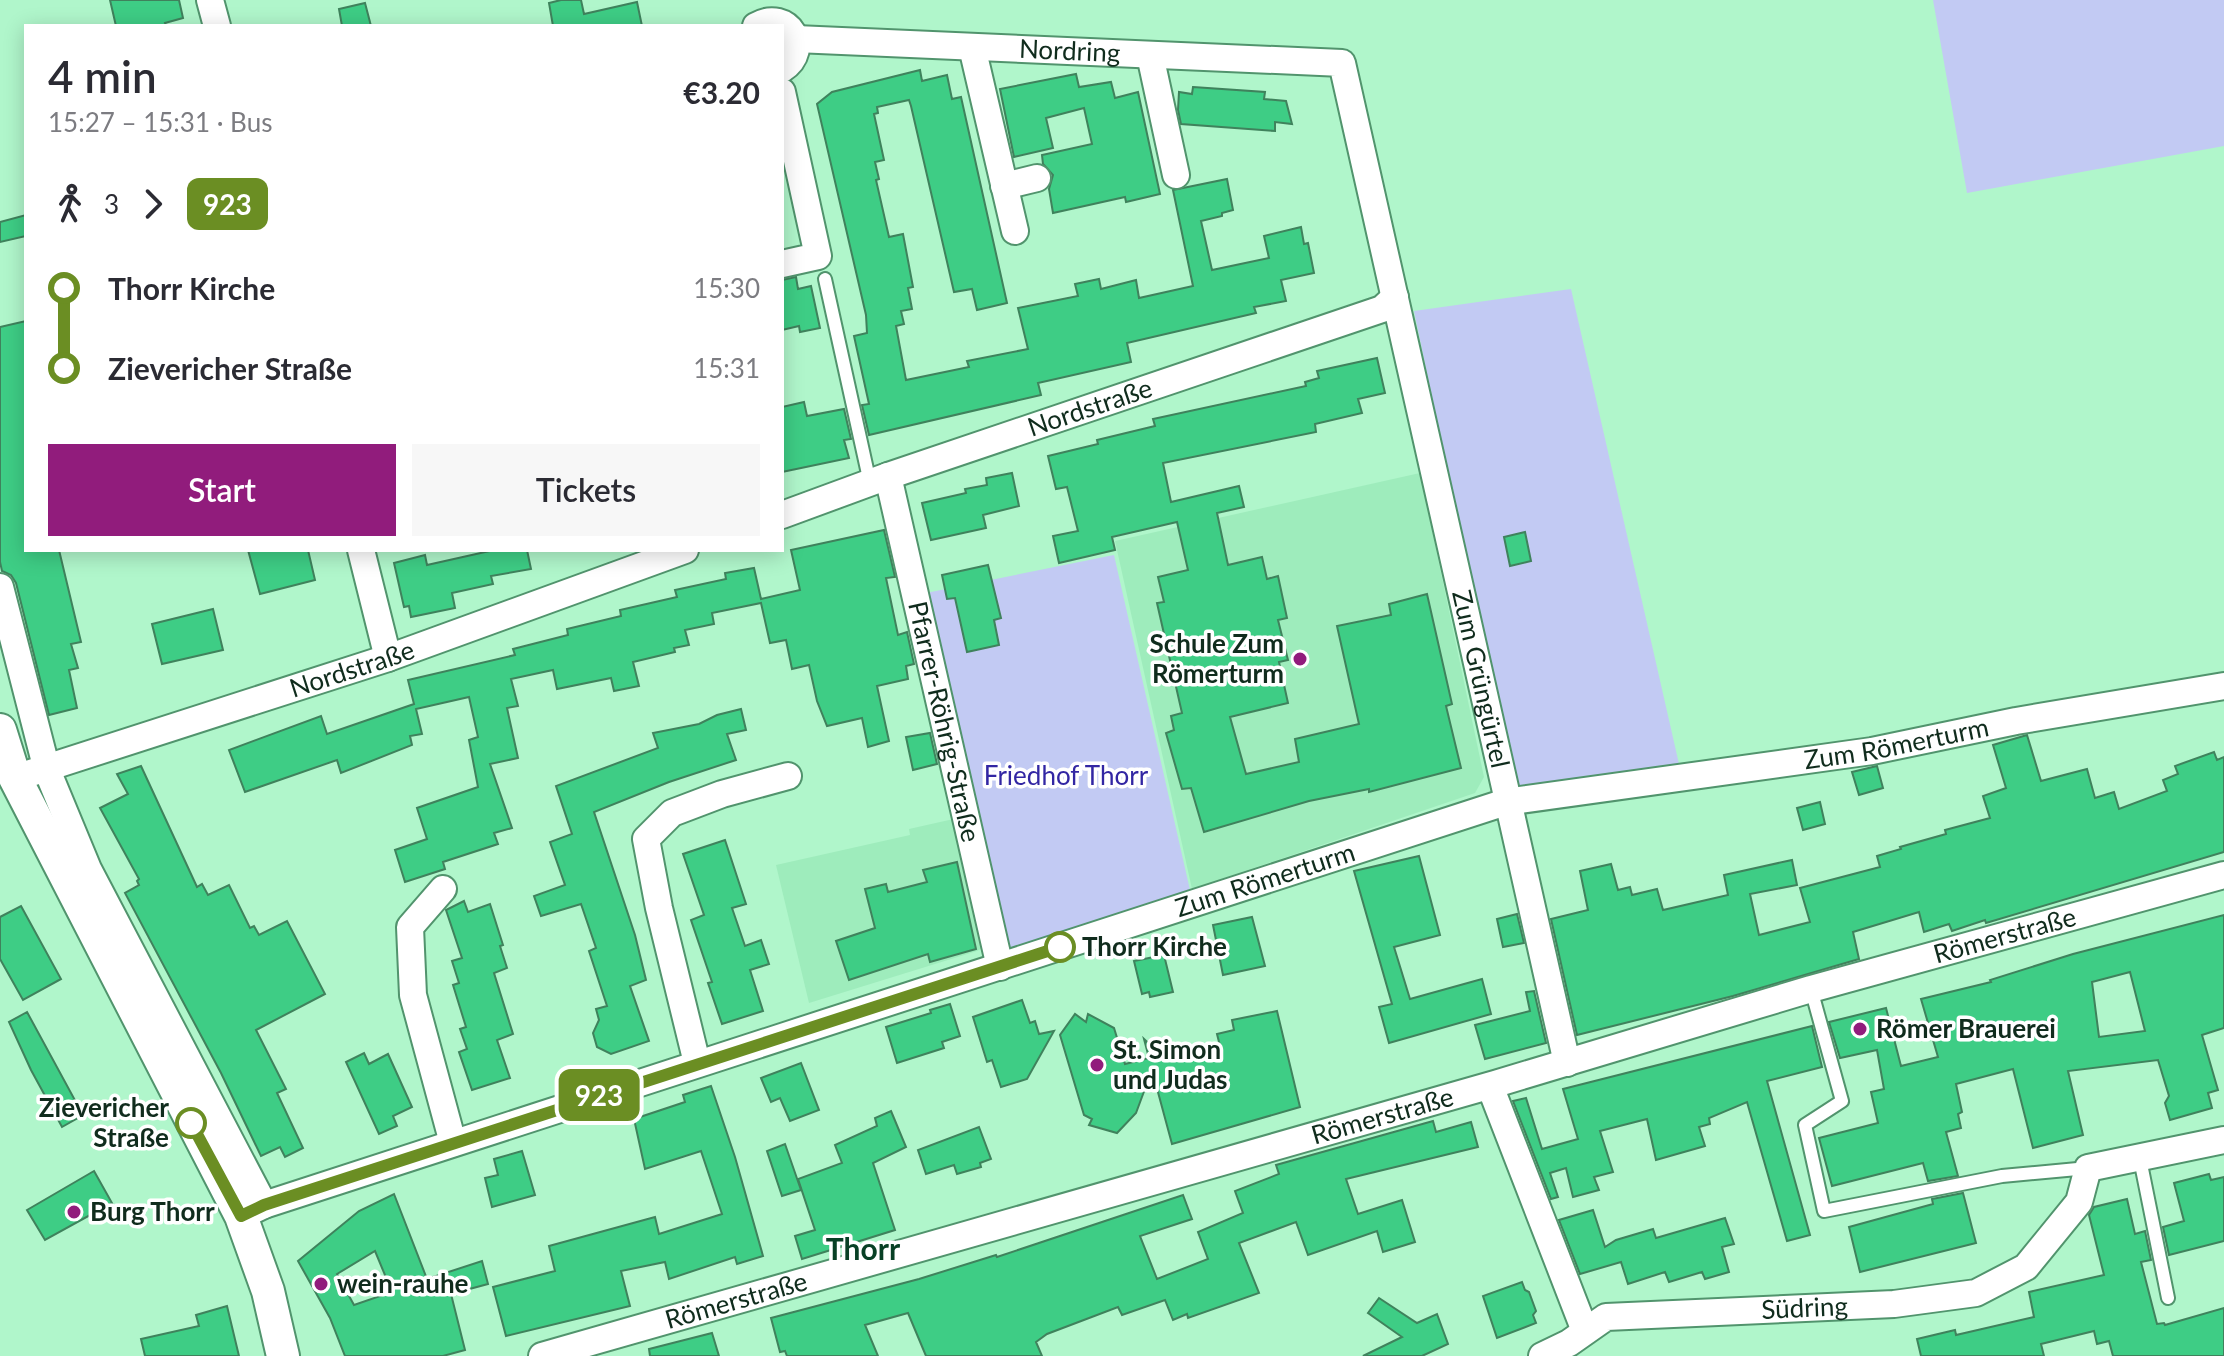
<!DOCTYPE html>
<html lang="en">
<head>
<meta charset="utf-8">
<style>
  :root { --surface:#fff; --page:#f7f7f7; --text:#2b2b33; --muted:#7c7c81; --accent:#911c7c }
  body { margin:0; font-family:Lato,sans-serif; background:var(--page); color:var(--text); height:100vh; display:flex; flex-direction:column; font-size:30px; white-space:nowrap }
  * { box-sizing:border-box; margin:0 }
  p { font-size:26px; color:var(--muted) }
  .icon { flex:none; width:44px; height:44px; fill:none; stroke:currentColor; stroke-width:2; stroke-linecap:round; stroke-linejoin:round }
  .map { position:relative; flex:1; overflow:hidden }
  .details { position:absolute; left:24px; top:24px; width:760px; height:528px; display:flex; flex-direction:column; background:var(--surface); border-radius:0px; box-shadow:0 4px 20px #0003 }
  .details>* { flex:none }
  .badge { padding:0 16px; border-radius:12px; font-size:28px; line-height:52px }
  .map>.badge { position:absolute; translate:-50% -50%; box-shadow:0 0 0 4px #fff }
  .legs { display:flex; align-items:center; gap:12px; height:88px; padding:0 24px; font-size:26px }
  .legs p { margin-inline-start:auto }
  .overview { display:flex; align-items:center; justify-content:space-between; height:136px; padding:0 24px }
  h1 { font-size:44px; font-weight:600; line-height:60px }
  .primary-button { display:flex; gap:16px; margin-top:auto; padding:16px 24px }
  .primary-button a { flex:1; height:92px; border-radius:0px; background:var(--accent); color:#fff; font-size:32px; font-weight:600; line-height:92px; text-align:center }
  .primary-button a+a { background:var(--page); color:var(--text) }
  ul { padding:0 24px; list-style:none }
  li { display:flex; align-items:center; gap:28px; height:80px; font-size:30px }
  li i { display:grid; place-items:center; width:12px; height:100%; margin:0 10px; background:currentColor }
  li i::after { content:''; width:20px; height:20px; margin:-10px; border:6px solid; border-radius:50%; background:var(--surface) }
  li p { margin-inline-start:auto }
  li:first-child i { background:linear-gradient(#0000 50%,currentColor 0) }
  li:last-child i { background:linear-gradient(currentColor 50%,#0000 0) }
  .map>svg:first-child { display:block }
  .built { fill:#9eecbc }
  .green { fill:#c2caf3 }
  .building { fill:#3ecd85; stroke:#3f825c; stroke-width:2; fill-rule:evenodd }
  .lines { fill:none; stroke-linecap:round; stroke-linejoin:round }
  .service-casing { stroke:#51946d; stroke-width:16 }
  .minor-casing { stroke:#51946d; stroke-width:30 }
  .tertiary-casing { stroke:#51946d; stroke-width:36 }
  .service { stroke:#fff; stroke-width:12 }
  .minor { stroke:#fff; stroke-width:26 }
  .tertiary { stroke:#fff; stroke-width:32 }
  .line-1-casing { stroke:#fff; stroke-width:18 }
  .line-1 { stroke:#6b8e23; stroke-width:12 }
  .poi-dot { fill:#911c7c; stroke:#fff; stroke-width:3 }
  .stop-1-dot { fill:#fff; stroke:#6b8e23; stroke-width:4 }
  .labels { text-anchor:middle; stroke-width:7; stroke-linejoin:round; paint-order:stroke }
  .street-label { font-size:26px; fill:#102c1d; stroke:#fff }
  .poi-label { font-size:26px; font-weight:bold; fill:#102c1d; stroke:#fff; text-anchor:start }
  .park-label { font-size:26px; fill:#3226a3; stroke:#fff }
  .stop-label { font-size:26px; font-weight:bold; fill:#102c1d; stroke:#fff; text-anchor:start }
  .quarter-label { font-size:30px; font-weight:bold; fill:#084025; stroke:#fff }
</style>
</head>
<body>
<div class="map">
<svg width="2224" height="1356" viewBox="0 0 2224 1356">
  <rect width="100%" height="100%" fill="#b0f6cb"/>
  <g class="built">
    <polygon points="1420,473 1484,777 1475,793 1192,889 1115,541"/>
    <polygon points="958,818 986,946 977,951 809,1003 776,865 910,835 909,829"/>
  </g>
  <g class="green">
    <polygon points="1933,0 2224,0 2224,146 1967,193"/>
    <polygon points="1571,289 1679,764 1524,788 1516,784 1511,775 1414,311"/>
    <polygon points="1114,555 1190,890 1007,950 926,593"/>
  </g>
  <g class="building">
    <polygon points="110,0 179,0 183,18 165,23 166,26 116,26"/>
    <polygon points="561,0 581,0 584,14 637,2 642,26 553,26 549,3"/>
    <polygon points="365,3 371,26 342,26 339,9"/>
    <polygon points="920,70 922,81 947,75 952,99 961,97 1007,303 977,310 972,289 954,292 911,106 909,100 877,107 878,113 874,114 884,160 875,162 879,179 876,180 889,237 903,234 913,287 908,288 912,309 901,311 904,324 896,326 906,380 969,367 967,361 1028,349 1018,308 1078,296 1075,284 1099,279 1101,289 1136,280 1139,298 1193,286 1173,190 1227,179 1233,210 1222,213 1222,216 1201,221 1212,270 1269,258 1264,236 1301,227 1304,244 1308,243 1314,273 1281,280 1286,301 1254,307 1256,313 1127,343 1131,362 1038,383 1041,395 869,435 862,405 869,404 854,336 867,333 866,315 817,104 832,92"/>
    <polygon points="1076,74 1079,87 1111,82 1115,98 1138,92 1160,194 1126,202 1125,197 1053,213 1049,189 1053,175 1043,164 1042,155 1092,144 1084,108 1046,118 1053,148 1014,157 1000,89"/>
    <polygon points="1193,87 1265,92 1264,99 1286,101 1292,124 1275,122 1275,131 1181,124 1178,110 1179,92 1192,94"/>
    <polygon points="26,215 26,236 0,242 0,222"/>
    <polygon points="796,277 798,289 811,286 820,328 800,332 799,326 782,330 782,280"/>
    <polygon points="26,321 26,550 59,550 81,642 71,644 78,668 69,670 77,708 49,715 16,583 11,575 2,571 0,562 0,327"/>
    <polygon points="1377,358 1385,393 1358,399 1362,413 1315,424 1316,432 1163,463 1171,502 1239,486 1244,507 1217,513 1228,565 1262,557 1267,579 1278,576 1287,618 1278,620 1288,660 1279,662 1288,703 1230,717 1246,774 1299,762 1295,739 1359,724 1337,626 1391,615 1389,604 1427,594 1452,704 1446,706 1461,768 1369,792 1369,789 1309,801 1204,832 1191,788 1182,789 1166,733 1174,730 1171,716 1182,713 1157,603 1164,602 1158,577 1188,570 1177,522 1112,537 1115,550 1059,563 1053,536 1078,531 1067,487 1056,489 1048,456 1098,444 1097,440 1155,426 1153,419 1306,386 1305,382 1319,378 1317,371"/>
    <polygon points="804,402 807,416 844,409 851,439 844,440 849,458 782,472 782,407"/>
    <polygon points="1012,473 1019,506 983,515 986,528 931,540 922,503 966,493 965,489 987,485 986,478"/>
    <polygon points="884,530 895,577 886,578 898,635 907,632 914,664 906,666 908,679 877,686 889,741 868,747 862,718 827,726 817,701 809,665 792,669 786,640 770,643 761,603 712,613 714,624 685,630 689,645 674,648 675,652 633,662 639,686 614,691 611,678 557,689 553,670 511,679 518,706 507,708 518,758 490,764 512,828 494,833 498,844 443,862 445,869 405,882 395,850 427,839 417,808 478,787 469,740 478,737 469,697 416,709 422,734 410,736 412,745 341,773 337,760 245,792 229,750 321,716 327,734 414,704 408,680 515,655 513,649 568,635 567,629 621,616 620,610 677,597 675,590 726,579 725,573 754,568 761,599 800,590 791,550"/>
    <polygon points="1525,532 1531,561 1510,566 1504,537"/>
    <polygon points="248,550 308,550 315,580 260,594"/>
    <polygon points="494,550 527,550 531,569 491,576 493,584 452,593 455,608 411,617 409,606 404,607 394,563 425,555 427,565"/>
    <polygon points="988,565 1001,618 994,620 999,645 967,652 955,598 947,599 942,575"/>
    <polygon points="213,609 223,650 162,664 152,624"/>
    <polygon points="741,709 746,730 727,734 736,760 669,782 594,812 635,935 646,980 630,986 649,1041 611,1054 597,1047 593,1033 599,1020 596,1009 607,1006 589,951 596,948 581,904 541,916 534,896 565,885 550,842 572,834 556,786 658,748 653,733 699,724 717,715"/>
    <polygon points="930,733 937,764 913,770 906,737"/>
    <polygon points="2027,735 2041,781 2087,769 2095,798 2114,792 2119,809 2167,791 2163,780 2178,774 2175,766 2214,752 2217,760 2224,757 2224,852 1986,923 1985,920 1952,931 1949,924 1924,932 1919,912 1853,932 1859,959 1733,996 1577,1035 1551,919 1588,910 1580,871 1611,864 1618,890 1630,887 1632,895 1657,889 1663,910 1728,895 1724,875 1792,860 1797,885 1750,894 1759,935 1810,922 1800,888 1880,867 1877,856 1901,849 1900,847 1946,834 1945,830 1990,818 1983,796 2006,788 1993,745"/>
    <polygon points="141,766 197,887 202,884 208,895 229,885 250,928 254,926 259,935 287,921 325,994 256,1030 286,1089 277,1093 303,1148 285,1157 280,1147 261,1156 221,1073 125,893 139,885 137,881 139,879 100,808 128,794 117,774"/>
    <polygon points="1877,766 1883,788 1859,795 1852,772"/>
    <polygon points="1820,802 1825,824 1803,830 1797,808"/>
    <polygon points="725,840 746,904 732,908 745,946 761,940 769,964 750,970 763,1011 722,1024 708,983 712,982 691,920 704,915 683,854"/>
    <polygon points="1419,856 1440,935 1394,947 1410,999 1482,979 1491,1014 1389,1043 1379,1007 1392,1004 1354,871"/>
    <polygon points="957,862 976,949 930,962 928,954 849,980 836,941 875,928 865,889 886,884 888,892 927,882 923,870"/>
    <polygon points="464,901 468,912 490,904 503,945 500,946 507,968 494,973 513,1034 497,1040 510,1078 472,1090 459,1052 467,1049 460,1029 466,1027 453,985 459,983 452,961 462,958 446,910"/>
    <polygon points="21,906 61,979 23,1000 0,959 0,917"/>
    <polygon points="1517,914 1524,943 1503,947 1497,919"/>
    <path d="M 2224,915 L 2224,1028 L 2202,1035 L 2218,1090 L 2208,1093 L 2212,1108 L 2170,1120 L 2165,1103 L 2169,1096 L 2158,1060 L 2068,1071 L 2083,1135 L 2033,1148 L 2013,1069 L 1956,1084 L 1962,1112 L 1958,1114 L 1961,1128 L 1946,1132 L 1958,1176 L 1928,1181 L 1923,1163 L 1832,1186 L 1819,1138 L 1878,1123 L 1871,1092 L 1884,1089 L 1877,1050 L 1840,1058 L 1829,1022 L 1886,1008 L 1901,1066 L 1938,1057 L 1921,999 L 1991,982 L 1990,980 L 2073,954 ZM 2130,972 L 2145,1031 L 2099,1037 L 2092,982 Z"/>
    <polygon points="1252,917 1265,966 1223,975 1213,925"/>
    <polygon points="1164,955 1173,992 1150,997 1149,992 1142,994 1134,961"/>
    <polygon points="1534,991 1546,1043 1485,1059 1475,1025 1530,1011 1526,992"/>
    <polygon points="1022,1000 1030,1023 1035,1021 1039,1034 1054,1031 1027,1079 1001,1087 992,1060 987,1062 973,1017"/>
    <polygon points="950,1004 960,1036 942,1042 944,1048 897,1063 886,1027 931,1013 930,1010"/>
    <polygon points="1277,1011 1300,1107 1172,1144 1152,1070 1136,1113 1117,1133 1089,1125 1092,1119 1084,1115 1060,1035 1075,1014 1086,1022 1088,1014 1114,1028 1125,1064 1149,1058 1144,1039 1167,1061 1221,1050 1217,1034 1234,1030 1232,1020"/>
    <polygon points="27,1012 83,1115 62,1127 31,1070 9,1022"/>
    <polygon points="1812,1026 1822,1067 1767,1081 1810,1235 1787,1241 1747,1102 1709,1118 1710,1124 1699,1127 1705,1146 1656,1160 1647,1119 1600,1131 1613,1172 1594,1177 1599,1190 1573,1197 1566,1168 1550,1173 1558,1197 1551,1199 1513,1101 1526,1098 1542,1149 1578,1139 1563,1089"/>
    <polygon points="364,1053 369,1064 388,1054 412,1107 393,1116 397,1126 379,1134 346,1062"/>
    <polygon points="801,1063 819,1110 790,1121 780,1098 771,1102 761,1078"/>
    <polygon points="711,1086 735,1157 763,1256 737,1264 735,1257 669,1279 665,1262 621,1271 630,1306 506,1336 493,1287 555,1271 549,1246 655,1217 659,1234 722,1214 701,1151 645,1169 634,1119 685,1102 683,1095"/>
    <polygon points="891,1111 906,1147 873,1163 895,1230 802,1259 795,1236 815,1230 798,1179 842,1163 835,1145 877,1126 875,1118"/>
    <polygon points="1433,1121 1436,1132 1471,1122 1478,1147 1346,1179 1358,1214 1402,1200 1415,1242 1383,1252 1377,1231 1308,1255 1296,1222 1239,1243 1259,1293 1188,1318 1187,1314 1173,1320 1165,1300 1122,1315 1118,1307 1047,1334 1036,1342 1042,1356 926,1356 908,1313 865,1325 878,1356 787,1356 785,1351 780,1352 771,1318 919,1279 996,1255 997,1257 1183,1195 1192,1219 1140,1236 1157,1279 1208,1259 1198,1232 1243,1213 1235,1191 1279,1174 1276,1165"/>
    <polygon points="979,1127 991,1159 980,1163 981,1167 957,1174 954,1165 926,1174 918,1150"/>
    <polygon points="785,1144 801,1190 782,1196 767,1151"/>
    <polygon points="522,1151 535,1195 492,1207 485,1178 498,1175 494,1159"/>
    <polygon points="94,1171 112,1203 45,1240 27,1210"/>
    <polygon points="2209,1174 2211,1180 2224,1177 2224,1241 2169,1255 2163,1227 2184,1221 2174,1183"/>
    <polygon points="1963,1193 1976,1243 1860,1272 1849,1227 1933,1204 1932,1199"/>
    <path d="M 394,1194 L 427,1279 L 482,1261 L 488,1284 L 451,1294 L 465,1350 L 443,1356 L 345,1356 L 330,1318 L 298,1261 L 359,1211 ZM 375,1251 L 392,1292 L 354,1305 L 337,1274 Z"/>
    <polygon points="2127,1199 2135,1234 2145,1231 2151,1260 2141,1262 2157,1324 2164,1323 2165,1325 2224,1308 2224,1356 2113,1356 2109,1341 2097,1344 2094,1331 2041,1344 2044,1356 1921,1356 1917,1339 1955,1330 1956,1335 2034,1317 2029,1292 2104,1275 2089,1215 2094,1207"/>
    <polygon points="1593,1210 1605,1247 1616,1240 1653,1229 1656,1238 1725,1218 1734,1244 1722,1247 1729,1272 1705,1279 1702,1272 1669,1282 1665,1272 1628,1284 1621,1262 1580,1274 1559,1220"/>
    <polygon points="1522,1282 1525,1290 1529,1292 1536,1311 1533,1315 1536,1323 1497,1338 1483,1296"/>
    <polygon points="1379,1298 1417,1323 1437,1314 1448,1344 1422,1356 1363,1356 1402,1337 1368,1313"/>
    <polygon points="227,1306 239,1356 145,1356 141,1339 199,1326 196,1315"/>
    <polygon points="712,1333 719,1356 650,1356 649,1349"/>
  </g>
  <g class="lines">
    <defs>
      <g id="service">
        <polyline points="825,279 870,483"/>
        <polyline points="1811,989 1842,1101 1805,1125 1824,1211 2002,1176 2088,1168"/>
        <polyline points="2140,1159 2168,1298"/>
      </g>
      <g id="minor">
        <polyline points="210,0 217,26"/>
        <path d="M 756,26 C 788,7 813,49 782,69"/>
        <path id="s1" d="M 796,39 L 1342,63 L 1567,1063"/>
        <polyline points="972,47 1015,231"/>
        <polyline points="1150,55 1176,175"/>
        <polyline points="782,92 818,256 782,264"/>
        <polyline points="1004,186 1037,178"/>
        <path id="s2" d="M 888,476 L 1000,967"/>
        <path id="s3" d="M 782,515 L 888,476 L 1382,309 L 1395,297"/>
        <polyline points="361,550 388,658"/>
        <polyline points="0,587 47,770 88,869 264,1205"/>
        <path id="s4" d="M 15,778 L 388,658 L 685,550"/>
        <polyline points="443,889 410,927 413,995 453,1143"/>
        <polyline points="697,1063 659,908 646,839 672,813 722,794 788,776"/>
        <polyline points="1490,1086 1585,1331"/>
        <path id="s5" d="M 241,1216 L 264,1205 L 1506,802 L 1872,751 L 2016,721 L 2224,686"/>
        <path id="s6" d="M 542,1356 L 1495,1084 L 1811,989 L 2224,875"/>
        <path id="s7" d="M 1542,1356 L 1569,1343 L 1606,1317 L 1894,1304 L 1976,1293 L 2026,1267 L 2079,1202 L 2088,1168 L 2224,1140"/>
      </g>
      <polyline id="tertiary" points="0,730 15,778 241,1216 268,1291 283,1356"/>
    </defs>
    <use href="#service" class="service-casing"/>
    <use href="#minor" class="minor-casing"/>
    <use href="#tertiary" class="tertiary-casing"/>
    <use href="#service" class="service"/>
    <use href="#minor" class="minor"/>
    <use href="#tertiary" class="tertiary"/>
  </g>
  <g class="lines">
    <defs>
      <polyline id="line-1" points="191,1123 241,1216 264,1205 1060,947"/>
    </defs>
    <use href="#line-1" class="line-1-casing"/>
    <use href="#line-1" class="line-1"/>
  </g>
  <g class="poi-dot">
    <circle cx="1300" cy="659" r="8"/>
    <circle cx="1860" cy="1029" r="8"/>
    <circle cx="1097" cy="1065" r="8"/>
    <circle cx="74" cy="1212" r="8"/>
    <circle cx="321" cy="1284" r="8"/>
  </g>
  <g class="stop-1-dot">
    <circle cx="1060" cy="947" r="14"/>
    <circle cx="191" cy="1123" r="14"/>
  </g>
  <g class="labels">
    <g class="street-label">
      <text dy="9" stroke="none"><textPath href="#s1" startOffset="274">Nordring</textPath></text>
      <text dy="9" stroke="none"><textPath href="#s3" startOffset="326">Nordstraße</textPath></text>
      <text dy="9" stroke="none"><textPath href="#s4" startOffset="354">Nordstraße</textPath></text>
      <text dy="9" stroke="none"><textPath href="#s1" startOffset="1178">Zum Grüngürtel</textPath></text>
      <text dy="9" stroke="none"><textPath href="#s2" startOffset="252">Pfarrer-Röhrig-Straße</textPath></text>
      <text dy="9" stroke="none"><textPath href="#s5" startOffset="1726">Zum Römerturm</textPath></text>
      <text dy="9" stroke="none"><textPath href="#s5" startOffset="1078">Zum Römerturm</textPath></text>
      <text dy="9" stroke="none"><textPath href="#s6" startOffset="1522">Römerstraße</textPath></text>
      <text dy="9" stroke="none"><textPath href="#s6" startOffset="874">Römerstraße</textPath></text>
      <text dy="9" stroke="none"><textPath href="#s6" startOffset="202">Römerstraße</textPath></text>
      <text dy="9" stroke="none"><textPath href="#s7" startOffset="274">Südring</textPath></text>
    </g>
    <g class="poi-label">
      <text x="1284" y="653" text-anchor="end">Schule Zum<tspan x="1284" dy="30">Römerturm</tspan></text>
      <text x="1876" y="1038">Römer Brauerei</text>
      <text x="1113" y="1059">St. Simon<tspan x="1113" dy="30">und Judas</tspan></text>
      <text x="90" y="1221">Burg Thorr</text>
      <text x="337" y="1293">wein-rauhe</text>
    </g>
    <g class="park-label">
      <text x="1066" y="785">Friedhof Thorr</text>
    </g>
    <g class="stop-label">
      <text x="1082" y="956">Thorr Kirche</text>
      <text x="169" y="1117" text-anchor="end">Zievericher<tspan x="169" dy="30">Straße</tspan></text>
    </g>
    <g class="quarter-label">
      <text x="863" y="1260">Thorr</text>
    </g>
  </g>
</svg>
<b class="badge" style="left:599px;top:1095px;background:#6b8e23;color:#fff">923</b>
<section class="details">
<div class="overview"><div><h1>4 min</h1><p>15:27 – 15:31 · Bus</p></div><b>€3.20</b></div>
<div class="legs"><svg class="icon" aria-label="walk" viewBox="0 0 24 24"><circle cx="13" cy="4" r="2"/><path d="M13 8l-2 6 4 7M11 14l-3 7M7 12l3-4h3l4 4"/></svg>3<svg class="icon" aria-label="forward" viewBox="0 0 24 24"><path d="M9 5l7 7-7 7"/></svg><b class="badge" style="background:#6b8e23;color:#fff">923</b></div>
<ul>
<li><i style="color:#6b8e23"></i><b>Thorr Kirche</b><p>15:30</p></li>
<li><i style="color:#6b8e23"></i><b>Zievericher Straße</b><p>15:31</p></li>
</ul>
<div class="primary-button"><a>Start</a><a>Tickets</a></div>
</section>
</div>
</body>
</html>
